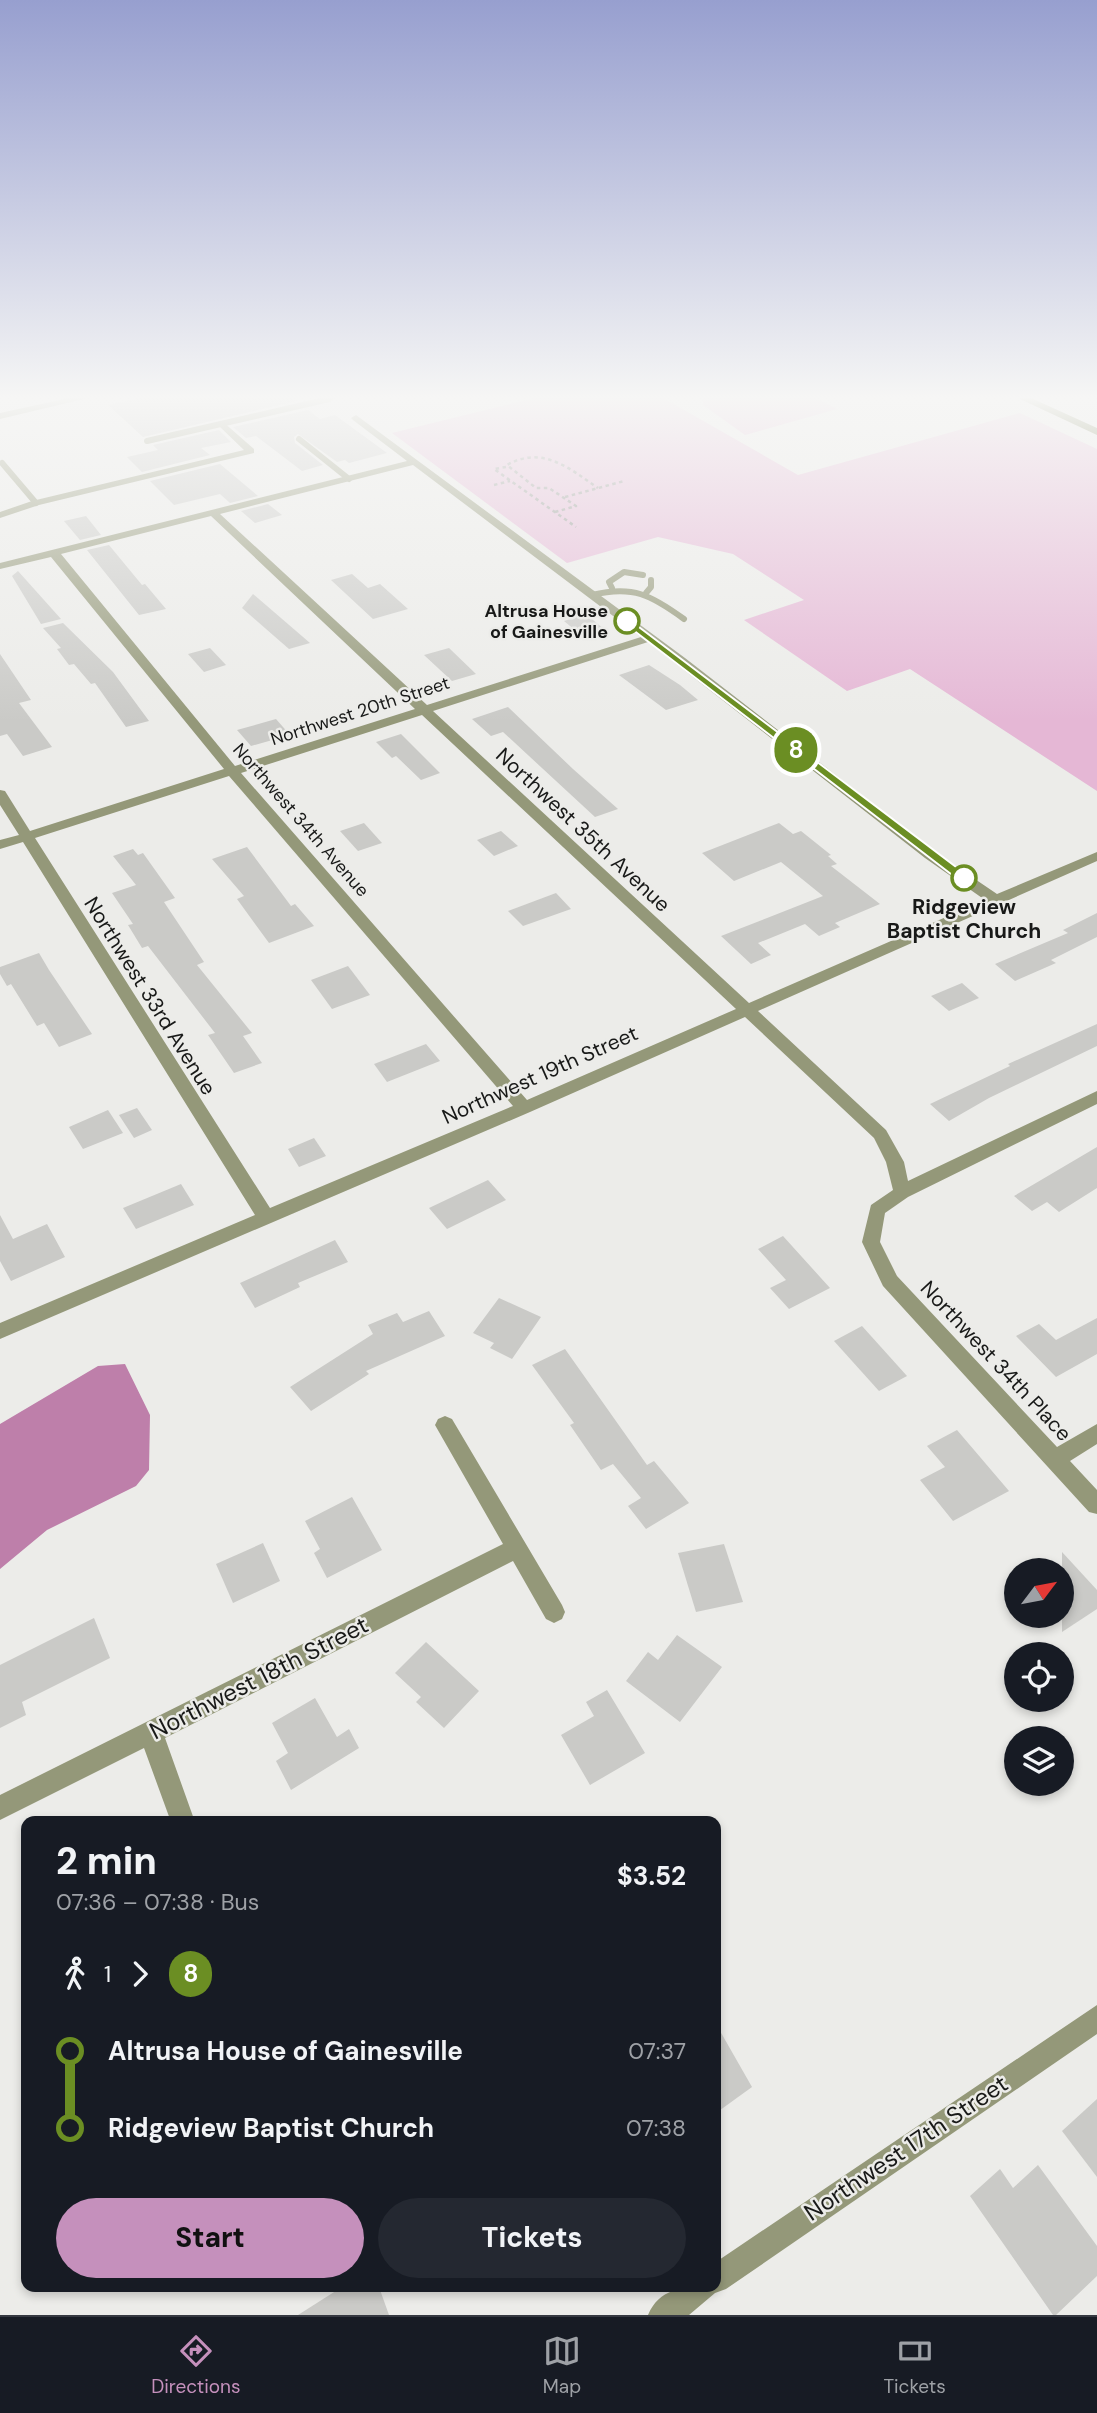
<!DOCTYPE html>
<html lang="en">
<head>
<meta charset="utf-8">
<style>
  :root { --surface:#171b24; --page:#242831; --text:#f1f3f6; --muted:#9ea1a6; --line:#363941; --accent:#c590bc }
  body { margin:0; font-family:"DM Sans",sans-serif; background:var(--page); color:var(--text); height:100vh; display:flex; flex-direction:column; font-size:26px; white-space:nowrap }
  * { box-sizing:border-box; margin:0 }
  p { font-size:23px; color:var(--muted) }
  .icon { flex:none; width:38px; height:38px; fill:none; stroke:currentColor; stroke-width:2; stroke-linecap:round; stroke-linejoin:round }
  .map { position:relative; flex:1; overflow:hidden }
  .side { position:absolute; left:21px; top:1816px; width:700px; height:476px; display:flex; flex-direction:column; background:var(--surface); border-radius:14px; box-shadow:0 4px 10px #0003 }
  .side>* { flex:none }
  .badge { padding:0 14px; border-radius:23px; font-size:24px; line-height:46px }
  .needle { width:46px; rotate:58deg }
  .fabs { position:absolute; left:1004px; top:1558px; display:grid; gap:14px }
  .fabs a { display:grid; place-items:center; width:70px; height:70px; border-radius:50%; background:var(--surface); box-shadow:0 4px 10px #0003; font-size:35px }
  .map>.badge { position:absolute; translate:-50% -50%; box-shadow:0 0 0 4px #fff }
  .legs { display:flex; align-items:center; gap:10px; height:77px; padding:0 35px; font-size:23px }
  .legs p { margin-inline-start:auto }
  .summary { display:flex; align-items:center; justify-content:space-between; height:119px; padding:0 35px }
  h1 { font-size:38px; font-weight:800; line-height:52px }
  .primary-button { display:flex; gap:14px; margin-top:auto; padding:14px 35px }
  .primary-button a { flex:1; height:80px; border-radius:42px; background:var(--accent); color:#111; font-size:28px; font-weight:800; line-height:80px; text-align:center }
  .primary-button a+a { background:var(--page); color:var(--text) }
  ul { padding:0 35px; list-style:none }
  li { display:flex; align-items:center; gap:24px; height:77px; font-size:26px }
  li i { display:grid; place-items:center; width:10px; height:100%; margin:0 9px; background:currentColor }
  li i::after { content:''; width:18px; height:18px; margin:-9px; border:5px solid; border-radius:50%; background:var(--surface) }
  li p { margin-inline-start:auto }
  li:first-child i { background:linear-gradient(#0000 50%,currentColor 0) }
  li:last-child i { background:linear-gradient(currentColor 50%,#0000 0) }
  .menu { display:flex; justify-content:space-around; align-items:center; height:98px; border-top:2px solid var(--line); background:var(--surface); font-size:19px; color:var(--muted) }
  .menu a { display:grid; justify-items:center; gap:4px }
  .menu .selected { color:var(--accent) }
  .map>svg:first-child { display:block }
  .green { fill:#e5b7d5 }
  .water { fill:#be7faa }
  .building { fill:#cacac7 }
  .lines { fill:none; stroke-linecap:round; stroke-linejoin:round }
  .path { stroke:#959693; stroke-width:2.5; stroke-dasharray:3.5 3.5; stroke-linecap:butt }
  .service { stroke:#949879; stroke-width:6 }
  .minor { fill:#949879; fill-rule:evenodd }
  .primary { fill:#4d5315; fill-rule:evenodd }
  .line-1 { fill:#6b8e23; stroke:#fff; stroke-width:2 }
  .stop-1-dot { fill:#fff; stroke:#6b8e23; stroke-width:3.5 }
  .labels { text-anchor:middle; stroke-width:5; stroke-linejoin:round; paint-order:stroke }
  .far-stop-label { font-size:18px; font-weight:bold; fill:#181918; stroke:#ecece9; text-anchor:end }
  .far-street-label { font-size:18px; fill:#181918; stroke:#ecece9 }
  .street-label { font-size:21px; fill:#181918; stroke:#ecece9 }
  .stop-label { font-size:21px; font-weight:bold; fill:#181918; stroke:#ecece9 }
  .near-street-label { font-size:24px; fill:#181918; stroke:#ecece9 }
</style>
</head>
<body>
<div class="map">
<svg width="1097" height="2315" viewBox="0 0 1097 2315">
  <rect width="100%" height="100%" fill="#ecece9"/>
  <g class="green">
    <polygon points="535,398 663,398 798,475 1020,413 1097,449 1097,791 910,669 847,691 744,620 804,600 733,554 658,537 567,563 392,433"/>
    <polygon points="703,398 816,398 837,409 745,435 703,405"/>
  </g>
  <polygon class="water" points="125,1364 150,1415 149,1470 136,1486 47,1530 0,1569 0,1424 98,1366"/>
  <g class="building">
    <polygon points="141,398 294,398 297,401 143,437 108,405"/>
    <polygon points="308,410 320,419 335,415 387,453 349,463 345,460 337,462 298,434 294,437 295,443 323,465 302,471 256,436 246,438 233,427"/>
    <polygon points="219,430 231,442 201,448 210,455 142,472 127,457 158,450 153,445"/>
    <polygon points="220,464 258,496 230,503 220,494 174,505 150,481"/>
    <polygon points="268,504 282,515 255,523 241,511"/>
    <polygon points="86,516 101,535 80,540 64,521"/>
    <polygon points="109,545 142,585 145,584 166,609 139,615 87,550"/>
    <polygon points="18,571 61,619 41,624 12,576"/>
    <polygon points="352,574 368,588 380,584 408,609 373,619 331,580"/>
    <polygon points="253,594 310,643 289,649 242,608"/>
    <polygon points="586,614 605,630 582,636 564,621"/>
    <polygon points="63,623 113,672 149,721 126,727 95,683 91,684 74,664 69,665 57,649 61,648 43,628"/>
    <polygon points="210,648 226,665 204,672 188,654"/>
    <polygon points="449,648 476,674 452,681 424,655"/>
    <polygon points="0,654 31,700 19,703 52,747 23,756 7,734 0,736"/>
    <polygon points="649,665 680,685 698,700 666,710 619,675"/>
    <polygon points="508,707 573,769 618,809 595,817 503,732 491,736 472,719"/>
    <polygon points="276,719 290,735 251,746 237,730"/>
    <polygon points="401,734 440,773 421,780 396,756 392,758 376,742"/>
    <polygon points="364,823 382,843 358,851 340,831"/>
    <polygon points="779,823 793,834 801,831 831,855 828,856 837,864 831,866 880,904 835,923 840,927 819,936 805,924 758,943 771,955 751,964 721,936 823,896 781,862 734,881 702,853"/>
    <polygon points="501,831 518,846 494,856 477,840"/>
    <polygon points="247,847 291,906 295,904 314,926 269,943 237,899 244,896 212,859"/>
    <polygon points="133,849 138,855 143,853 175,898 164,902 204,962 197,965 252,1033 243,1036 262,1063 234,1073 208,1035 215,1033 148,946 142,948 128,925 133,924 112,893 136,885 113,856"/>
    <polygon points="556,893 571,909 523,926 508,911"/>
    <polygon points="1097,913 1097,937 1051,960 1056,963 1015,981 995,964 1068,933 1063,930"/>
    <polygon points="39,953 49,970 92,1034 59,1047 44,1023 37,1026 11,984 7,986 0,974 0,967"/>
    <polygon points="348,966 370,995 332,1009 311,980"/>
    <polygon points="962,983 979,998 949,1011 931,996"/>
    <polygon points="1097,1024 1097,1046 989,1098 949,1121 930,1104 1010,1066 1008,1064"/>
    <polygon points="426,1044 440,1061 387,1082 374,1064"/>
    <polygon points="137,1108 152,1130 134,1138 119,1115"/>
    <polygon points="108,1110 123,1133 83,1149 69,1127"/>
    <polygon points="314,1138 326,1156 299,1167 288,1149"/>
    <polygon points="1097,1147 1097,1188 1059,1212 1047,1202 1032,1211 1014,1196"/>
    <polygon points="488,1180 506,1200 447,1229 429,1208"/>
    <polygon points="181,1184 194,1205 136,1229 123,1208"/>
    <polygon points="0,1215 13,1239 47,1224 65,1257 11,1281 0,1261"/>
    <polygon points="783,1236 830,1288 789,1309 770,1288 786,1280 758,1249"/>
    <polygon points="335,1240 348,1262 298,1283 300,1287 255,1308 240,1283"/>
    <polygon points="499,1298 541,1317 512,1359 490,1348 494,1343 473,1333"/>
    <polygon points="429,1311 445,1336 366,1371 369,1374 311,1411 290,1387 373,1334 368,1325 397,1313 403,1322"/>
    <polygon points="1097,1318 1097,1354 1056,1377 1016,1336 1039,1324 1056,1340"/>
    <polygon points="862,1326 907,1376 879,1391 834,1341"/>
    <polygon points="565,1349 647,1465 654,1461 689,1503 646,1529 628,1506 641,1498 613,1464 601,1470 570,1425 574,1423 532,1365"/>
    <polygon points="957,1430 1009,1491 953,1521 920,1480 945,1467 927,1446"/>
    <polygon points="352,1497 382,1550 327,1578 314,1553 320,1549 305,1521"/>
    <polygon points="263,1543 280,1581 233,1603 216,1564"/>
    <polygon points="724,1544 743,1602 696,1612 678,1553"/>
    <polygon points="1062,1552 1097,1590 1097,1609 1062,1632"/>
    <polygon points="94,1618 110,1658 22,1702 26,1715 0,1728 0,1665"/>
    <polygon points="677,1635 722,1667 680,1722 626,1681 648,1652 658,1660"/>
    <polygon points="426,1642 479,1691 444,1728 416,1702 421,1697 395,1673"/>
    <polygon points="607,1690 645,1753 590,1785 561,1735 594,1716 586,1702"/>
    <polygon points="315,1698 337,1737 349,1729 359,1748 291,1790 276,1761 288,1753 272,1723"/>
    <polygon points="716,2024 752,2087 716,2113"/>
    <polygon points="1097,2099 1097,2177 1062,2131"/>
    <polygon points="1038,2165 1097,2246 1097,2276 1056,2315 1053,2315 970,2196 1000,2169 1013,2188"/>
    <polygon points="342,2287 379,2287 389,2315 298,2315"/>
  </g>
  <g class="lines">
    <g class="path">
      <polyline points="506,467 494,469 576,527"/>
      <polyline points="494,485 510,481"/>
      <polyline points="565,497 624,481"/>
      <path d="M 555,512 L 576,506 L 549,488 L 536,488 L 507,465 C 542,445 569,468 598,488"/>
    </g>
    <g class="service">
      <polyline points="299,439 349,479"/>
      <polyline points="147,441 329,399"/>
      <polyline points="2,463 36,503"/>
      <polyline points="612,588 609,582 624,572 643,575"/>
      <polyline points="646,593 651,587 651,580"/>
      <path d="M 592,595 C 633,585 651,595 684,619"/>
    </g>
    <g class="minor">
      <polygon points="69,398 88,398 0,419 0,413"/>
      <polygon points="323,398 333,398 334,399 329,402"/>
      <path d="M 356,415 L 685,658 L 935,852 L 997,894 L 1097,852 L 1097,861 L 758,1011 L 886,1130 L 904,1162 L 908,1181 L 1097,1091 L 1097,1104 L 908,1197 L 885,1213 L 880,1242 L 897,1276 L 1057,1447 L 1097,1424 L 1097,1444 L 1070,1461 L 1097,1490 L 1097,1514 L 1089,1512 L 883,1286 L 862,1242 L 871,1205 L 893,1190 L 886,1162 L 874,1138 L 745,1017 L 530,1112 L 0,1339 L 0,1323 L 255,1215 L 23,842 L 0,849 L 0,840 L 19,835 L 0,805 L 0,790 L 5,791 L 30,831 L 224,769 L 51,557 L 0,569 L 0,563 L 407,461 L 353,420 L 351,418 ZM 413,465 L 641,637 L 427,705 L 220,514 ZM 211,516 L 415,709 L 235,766 L 61,554 ZM 648,642 L 925,858 L 985,900 L 749,1003 L 433,711 ZM 422,715 L 736,1009 L 527,1100 L 241,773 ZM 229,776 L 513,1106 L 270,1208 L 35,838 Z"/>
      <polygon points="222,421 254,449 254,453 39,505 0,518 0,512 32,501 244,450 219,426 219,422"/>
      <polygon points="445,1416 452,1419 562,1605 565,1612 562,1619 554,1623 546,1619 513,1561 165,1738 195,1822 171,1822 144,1748 0,1820 0,1795 503,1544 435,1425 438,1419"/>
      <path d="M 1097,2005 L 1097,2034 L 726,2289 L 715,2293 L 689,2315 L 648,2315 C 661,2285 688,2287 716,2287 L 716,2262 Z"/>
    </g>
    <polygon class="primary" points="1018,398 1031,398 1097,428 1097,435"/>
  </g>
  <linearGradient id="sky" x2="0" y2="1"><stop stop-color="#979fcf"/><stop offset="0.55" stop-color="#f6f6f5"/><stop offset="1" stop-color="#f6f6f5" stop-opacity="0"/></linearGradient>
  <rect width="1097" height="722" fill="url(#sky)"/>
  <polygon class="line-1" points="627,618 968,876 968,881 960,881 624,623 624,619"/>
  <g class="stop-1-dot">
    <circle cx="627" cy="621" r="12"/>
    <circle cx="964" cy="878" r="12"/>
  </g>
  <g class="labels">
    <g class="far-stop-label">
      <text x="608" y="617">Altrusa House<tspan x="608" dy="21">of Gainesville</tspan></text>
    </g>
    <g class="far-street-label">
      <text transform="translate(360 711) rotate(-18)" y="6">Northwest 20th Street</text>
      <text transform="translate(301 820) rotate(49)" y="6">Northwest 34th Avenue</text>
    </g>
    <g class="street-label">
      <text transform="translate(583 830) rotate(43)" y="7">Northwest 35th Avenue</text>
      <text transform="translate(150 996) rotate(58)" y="7">Northwest 33rd Avenue</text>
      <text transform="translate(540 1075) rotate(-24)" y="7">Northwest 19th Street</text>
      <text transform="translate(996 1361) rotate(47)" y="7">Northwest 34th Place</text>
    </g>
    <g class="stop-label">
      <text x="964" y="914">Ridgeview<tspan x="964" dy="24">Baptist Church</tspan></text>
    </g>
    <g class="near-street-label">
      <text transform="translate(259 1678) rotate(-27)" y="8">Northwest 18th Street</text>
      <text transform="translate(906 2148) rotate(-34)" y="8">Northwest 17th Street</text>
    </g>
  </g>
</svg>
<div class="fabs">
<a><svg class="needle" viewBox="-14 -14 28 28"><path d="M0-13l5 13h-10z" fill="#e53935"/><path d="M0 13l5-13h-10z" fill="#9ea1a6"/></svg></a>
<a><svg class="icon" aria-label="locate" viewBox="0 0 24 24"><circle cx="12" cy="12" r="6"/><path d="M12 2v4M12 18v4M2 12h4M18 12h4"/></svg></a>
<a><svg class="icon" aria-label="layers" viewBox="0 0 24 24"><path d="M12 4l9 5-9 5-9-5zM3 14l9 5 9-5"/></svg></a>
</div>
<b class="badge" style="left:796px;top:750px;background:#6b8e23;color:#fff">8</b>
<section class="side">
<div class="summary"><div><h1>2 min</h1><p>07:36 – 07:38 · Bus</p></div><b>$3.52</b></div>
<div class="legs"><svg class="icon" aria-label="walk" viewBox="0 0 24 24"><circle cx="13" cy="4" r="2"/><path d="M13 8l-2 6 4 7M11 14l-3 7M7 12l3-4h3l4 4"/></svg>1<svg class="icon" aria-label="forward" viewBox="0 0 24 24"><path d="M9 5l7 7-7 7"/></svg><b class="badge" style="background:#6b8e23;color:#fff">8</b></div>
<ul>
<li><i style="color:#6b8e23"></i><b>Altrusa House of Gainesville</b><p>07:37</p></li>
<li><i style="color:#6b8e23"></i><b>Ridgeview Baptist Church</b><p>07:38</p></li>
</ul>
<div class="primary-button"><a>Start</a><a>Tickets</a></div>
</section>
</div>
<nav class="menu">
<a class="selected"><svg class="icon" aria-label="directions" viewBox="0 0 24 24"><path d="M12 3l9 9-9 9-9-9zM9 14v-3h6M13 9l2 2-2 2"/></svg>Directions</a>
<a><svg class="icon" aria-label="map" viewBox="0 0 24 24"><path d="M3 6l6-2 6 2 6-2v14l-6 2-6-2-6 2zM9 4v14M15 6v14"/></svg>Map</a>
<a><svg class="icon" aria-label="tickets" viewBox="0 0 24 24"><path d="M3 7h18v10H3zM15 7v10"/></svg>Tickets</a>
</nav>
</body>
</html>
